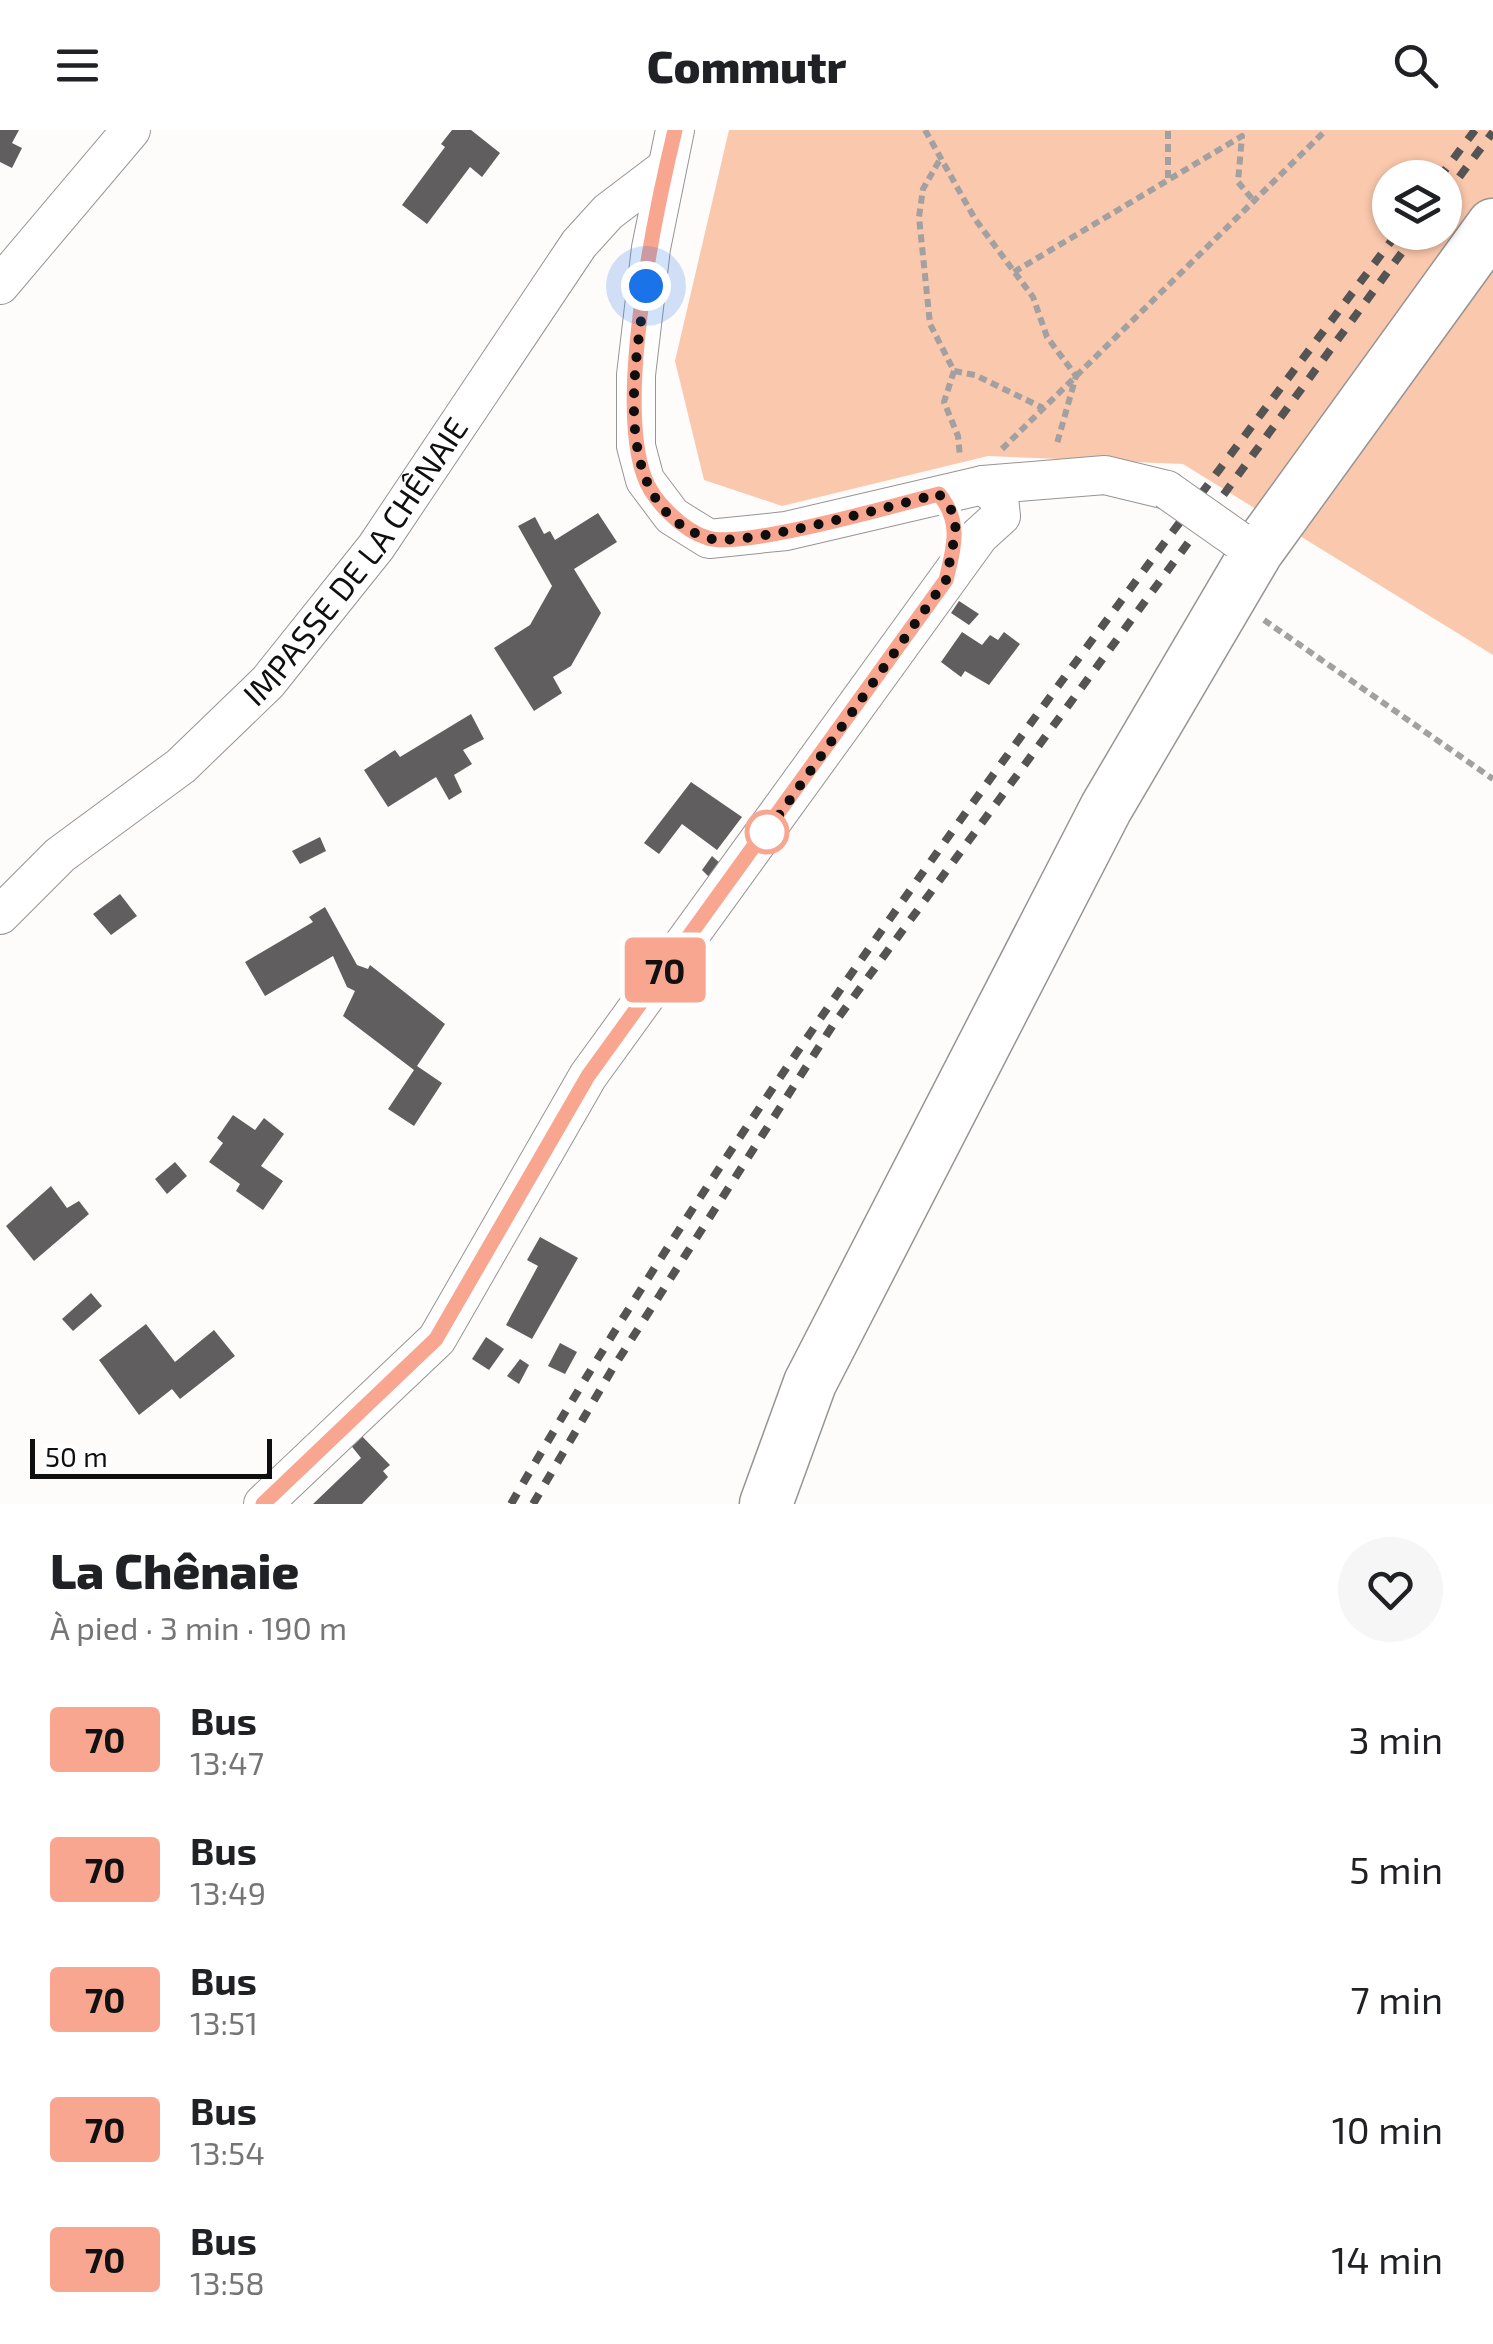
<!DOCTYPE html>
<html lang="fr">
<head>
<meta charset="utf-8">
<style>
  :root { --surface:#fff; --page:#f6f6f6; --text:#202124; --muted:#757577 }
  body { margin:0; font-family:"Exo 2",sans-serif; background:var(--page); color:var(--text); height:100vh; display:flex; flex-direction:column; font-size:38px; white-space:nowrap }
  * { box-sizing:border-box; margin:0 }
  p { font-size:32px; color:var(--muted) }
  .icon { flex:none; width:55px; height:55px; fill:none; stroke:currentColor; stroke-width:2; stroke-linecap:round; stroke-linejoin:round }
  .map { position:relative; height:1374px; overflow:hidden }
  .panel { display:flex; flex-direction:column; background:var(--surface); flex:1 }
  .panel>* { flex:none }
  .badge { padding:0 20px; border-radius:8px; font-size:35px; line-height:65px }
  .controls { position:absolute; left:1372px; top:30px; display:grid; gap:20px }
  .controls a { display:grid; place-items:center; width:90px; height:90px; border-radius:50%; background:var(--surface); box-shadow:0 2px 8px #0004; font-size:50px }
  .scale { position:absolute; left:30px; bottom:25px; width:242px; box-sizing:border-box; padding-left:10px; border:5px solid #100f0f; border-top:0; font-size:28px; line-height:35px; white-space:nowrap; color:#100f0f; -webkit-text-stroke:8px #fff; paint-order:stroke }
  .you { position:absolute; width:50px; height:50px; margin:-25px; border:8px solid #fff; border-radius:50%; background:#1a73e8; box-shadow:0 0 0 15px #1a73e833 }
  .map>.badge { position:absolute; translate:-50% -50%; box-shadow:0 0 0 5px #fff }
  .round { display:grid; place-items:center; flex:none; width:105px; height:105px; border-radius:52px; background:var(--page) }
  .headline { display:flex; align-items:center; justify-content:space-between; height:170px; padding:0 50px }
  h1 { font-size:48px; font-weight:800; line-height:75px }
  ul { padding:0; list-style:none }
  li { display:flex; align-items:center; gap:30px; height:130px; padding:0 50px }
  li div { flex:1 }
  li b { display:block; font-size:38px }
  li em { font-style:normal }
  li .badge { min-width:110px; font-weight:700; text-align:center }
  header { display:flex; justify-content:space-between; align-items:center; height:130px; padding:0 50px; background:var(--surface); font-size:45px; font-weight:800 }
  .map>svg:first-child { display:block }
  .green { fill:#fac8ac; fill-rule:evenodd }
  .building { fill:#605e5f }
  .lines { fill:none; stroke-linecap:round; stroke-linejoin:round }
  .minor-casing { stroke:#979494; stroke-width:40 }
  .secondary-casing { stroke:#979494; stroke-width:55 }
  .path { stroke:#a2a0a0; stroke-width:6; stroke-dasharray:8 5; stroke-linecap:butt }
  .minor { stroke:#fff; stroke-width:38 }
  .secondary { stroke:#fff; stroke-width:52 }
  .rail { stroke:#555454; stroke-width:8; stroke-dasharray:12 12; stroke-linecap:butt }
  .minor-bridge-casing { stroke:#979494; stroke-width:40; stroke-linecap:butt }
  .minor-bridge { stroke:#fff; stroke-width:38 }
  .line-casing { stroke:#fff; stroke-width:22 }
  .line { stroke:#f9a690; stroke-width:15 }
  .walk { stroke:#100f0f; stroke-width:10; stroke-dasharray:0 18 }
  .stop-dot { fill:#fff; stroke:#f9a690; stroke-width:5 }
  .labels { text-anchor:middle; stroke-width:10; stroke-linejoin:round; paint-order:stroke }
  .street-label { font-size:32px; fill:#100f0f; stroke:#fff }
</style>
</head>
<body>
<header><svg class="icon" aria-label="menu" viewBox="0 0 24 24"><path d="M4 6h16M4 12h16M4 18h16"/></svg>Commutr<svg class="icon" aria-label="search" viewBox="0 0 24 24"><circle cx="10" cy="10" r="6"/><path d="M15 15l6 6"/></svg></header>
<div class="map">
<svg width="1493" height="1374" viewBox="0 0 1493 1374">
  <rect width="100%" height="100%" fill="#fefbfb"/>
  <path class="green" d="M 729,0 L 1493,0 L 1493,525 L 1183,334 L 988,326 L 782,376 L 704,350 L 675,231 ZM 1390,48 L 1445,48 L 1445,102 L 1390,102 Z"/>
  <g class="building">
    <polygon points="0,0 19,0 12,13 22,18 12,38 0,32"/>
    <polygon points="452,0 471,0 500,23 482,47 470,37 427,94 402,75 445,17 441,14"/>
    <polygon points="598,383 617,412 574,439 601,483 571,536 553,547 562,563 534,581 494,518 530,495 552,456 518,396 535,387 544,404 550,401 555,410"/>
    <polygon points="959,471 979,484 969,495 951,483"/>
    <polygon points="962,502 982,515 990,505 998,510 1004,502 1020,514 989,555 965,541 961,547 941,532"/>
    <polygon points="471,584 484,609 463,620 472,634 454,645 462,662 449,670 436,647 388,677 364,640 395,620 400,627"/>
    <polygon points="691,652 742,687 717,720 682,694 659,724 644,713"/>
    <polygon points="320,707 326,721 300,734 292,721"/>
    <polygon points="712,726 721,734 710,748 702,740"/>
    <polygon points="120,764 137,786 111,805 93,784"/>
    <polygon points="325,777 357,835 368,839 370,835 445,894 417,936 442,953 414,996 388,979 414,940 343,886 355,861 347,857 333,826 265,866 245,832 313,792 309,787"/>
    <polygon points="233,985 255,1000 264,988 284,1004 261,1036 283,1051 263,1080 236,1061 240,1054 209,1032 223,1013 217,1008"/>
    <polygon points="175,1032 187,1046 167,1064 155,1049"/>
    <polygon points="51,1056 67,1078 79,1071 89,1084 34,1131 6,1096"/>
    <polygon points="540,1107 578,1128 532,1209 506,1195 538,1136 527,1130"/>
    <polygon points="91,1163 102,1176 73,1201 62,1189"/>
    <polygon points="146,1194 175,1232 214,1200 235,1226 180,1269 172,1259 139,1285 99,1230"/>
    <polygon points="486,1207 504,1219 489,1240 472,1229"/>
    <polygon points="560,1213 577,1222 565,1244 548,1236"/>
    <polygon points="520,1229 529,1235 519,1254 507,1246"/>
    <polygon points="355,1299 390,1335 383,1341 388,1347 362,1374 313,1374 361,1328 345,1308"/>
  </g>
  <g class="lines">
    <defs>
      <g id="minor">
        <polyline points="675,0 651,118 636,245 636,316 645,350 672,386 709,409 786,401 983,355 1105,345 1167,360"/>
        <polyline points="0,155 131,0"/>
        <path id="s1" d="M 0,785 L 60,725 L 181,636 L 268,552 L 376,417 L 579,114 L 608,82 L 666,38"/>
        <polyline points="263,1374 437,1209 588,946 979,406 1001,386 999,368 983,355"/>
      </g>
      <polyline id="secondary" points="766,1374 810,1253 1106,678 1257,421 1493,95"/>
    </defs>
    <use href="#minor" class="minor-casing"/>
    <use href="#secondary" class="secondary-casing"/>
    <g class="path">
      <polyline points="925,0 975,89 1033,167 1047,207 1076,246 1056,317"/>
      <polyline points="939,31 923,59 919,87 930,194 954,241 975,245 1043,278"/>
      <polyline points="1168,48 1168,0"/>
      <polyline points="1014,142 1242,6 1238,52 1254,71"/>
      <polyline points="954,241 944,272 958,306 960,327"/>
      <polyline points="1002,319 1326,0"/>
      <polyline points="1264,490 1493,649"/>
    </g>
    <use href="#minor" class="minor"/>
    <use href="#secondary" class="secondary"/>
    <g class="rail">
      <polyline points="1439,48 1475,0"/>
      <polyline points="1445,66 1493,2"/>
      <path d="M 511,1374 C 770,926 1088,515 1398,102"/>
      <polyline points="533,1374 613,1238 833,895 1417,102"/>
    </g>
    <defs>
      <polyline id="minor-bridge" points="1167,360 1238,410"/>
    </defs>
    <use href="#minor-bridge" class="minor-bridge-casing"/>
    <use href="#minor-bridge" class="minor-bridge"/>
  </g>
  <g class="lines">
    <defs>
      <path id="line" d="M 263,1374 L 436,1209 L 588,946 L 946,450 C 954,416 962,393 939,364 C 896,375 743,419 708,408 C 683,401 652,370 644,346 C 616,267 655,83 675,0"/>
    </defs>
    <use href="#line" class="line-casing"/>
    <use href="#line" class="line"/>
    <path class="walk" d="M 646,156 C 635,234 607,374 707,408 C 741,419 897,374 939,364 L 952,381 L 956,400 L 946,450 L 767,702"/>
  </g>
  <circle class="stop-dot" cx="767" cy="702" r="20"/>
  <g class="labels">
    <g class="street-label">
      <text dy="11" stroke="none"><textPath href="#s1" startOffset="505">IMPASSE DE LA CHÊNAIE</textPath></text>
    </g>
  </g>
</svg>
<div class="controls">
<a><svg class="icon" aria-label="layers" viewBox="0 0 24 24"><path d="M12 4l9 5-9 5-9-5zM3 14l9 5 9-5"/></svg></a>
</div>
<div class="scale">50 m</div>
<div class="you" style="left:646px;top:156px"></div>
<b class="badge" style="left:665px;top:840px;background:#f9a690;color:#111">70</b>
</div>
<section class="panel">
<div class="headline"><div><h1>La Chênaie</h1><p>À pied · 3 min · 190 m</p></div><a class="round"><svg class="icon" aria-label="heart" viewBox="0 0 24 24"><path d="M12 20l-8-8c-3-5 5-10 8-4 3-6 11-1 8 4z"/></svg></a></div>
<ul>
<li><span class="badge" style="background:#f9a690;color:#111">70</span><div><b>Bus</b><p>13:47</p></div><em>3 min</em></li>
<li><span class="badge" style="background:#f9a690;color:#111">70</span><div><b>Bus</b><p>13:49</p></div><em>5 min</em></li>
<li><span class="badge" style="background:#f9a690;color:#111">70</span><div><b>Bus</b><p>13:51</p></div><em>7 min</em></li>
<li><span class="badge" style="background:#f9a690;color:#111">70</span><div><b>Bus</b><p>13:54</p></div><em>10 min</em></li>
<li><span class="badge" style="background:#f9a690;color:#111">70</span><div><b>Bus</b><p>13:58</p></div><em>14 min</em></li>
</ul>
</section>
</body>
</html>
